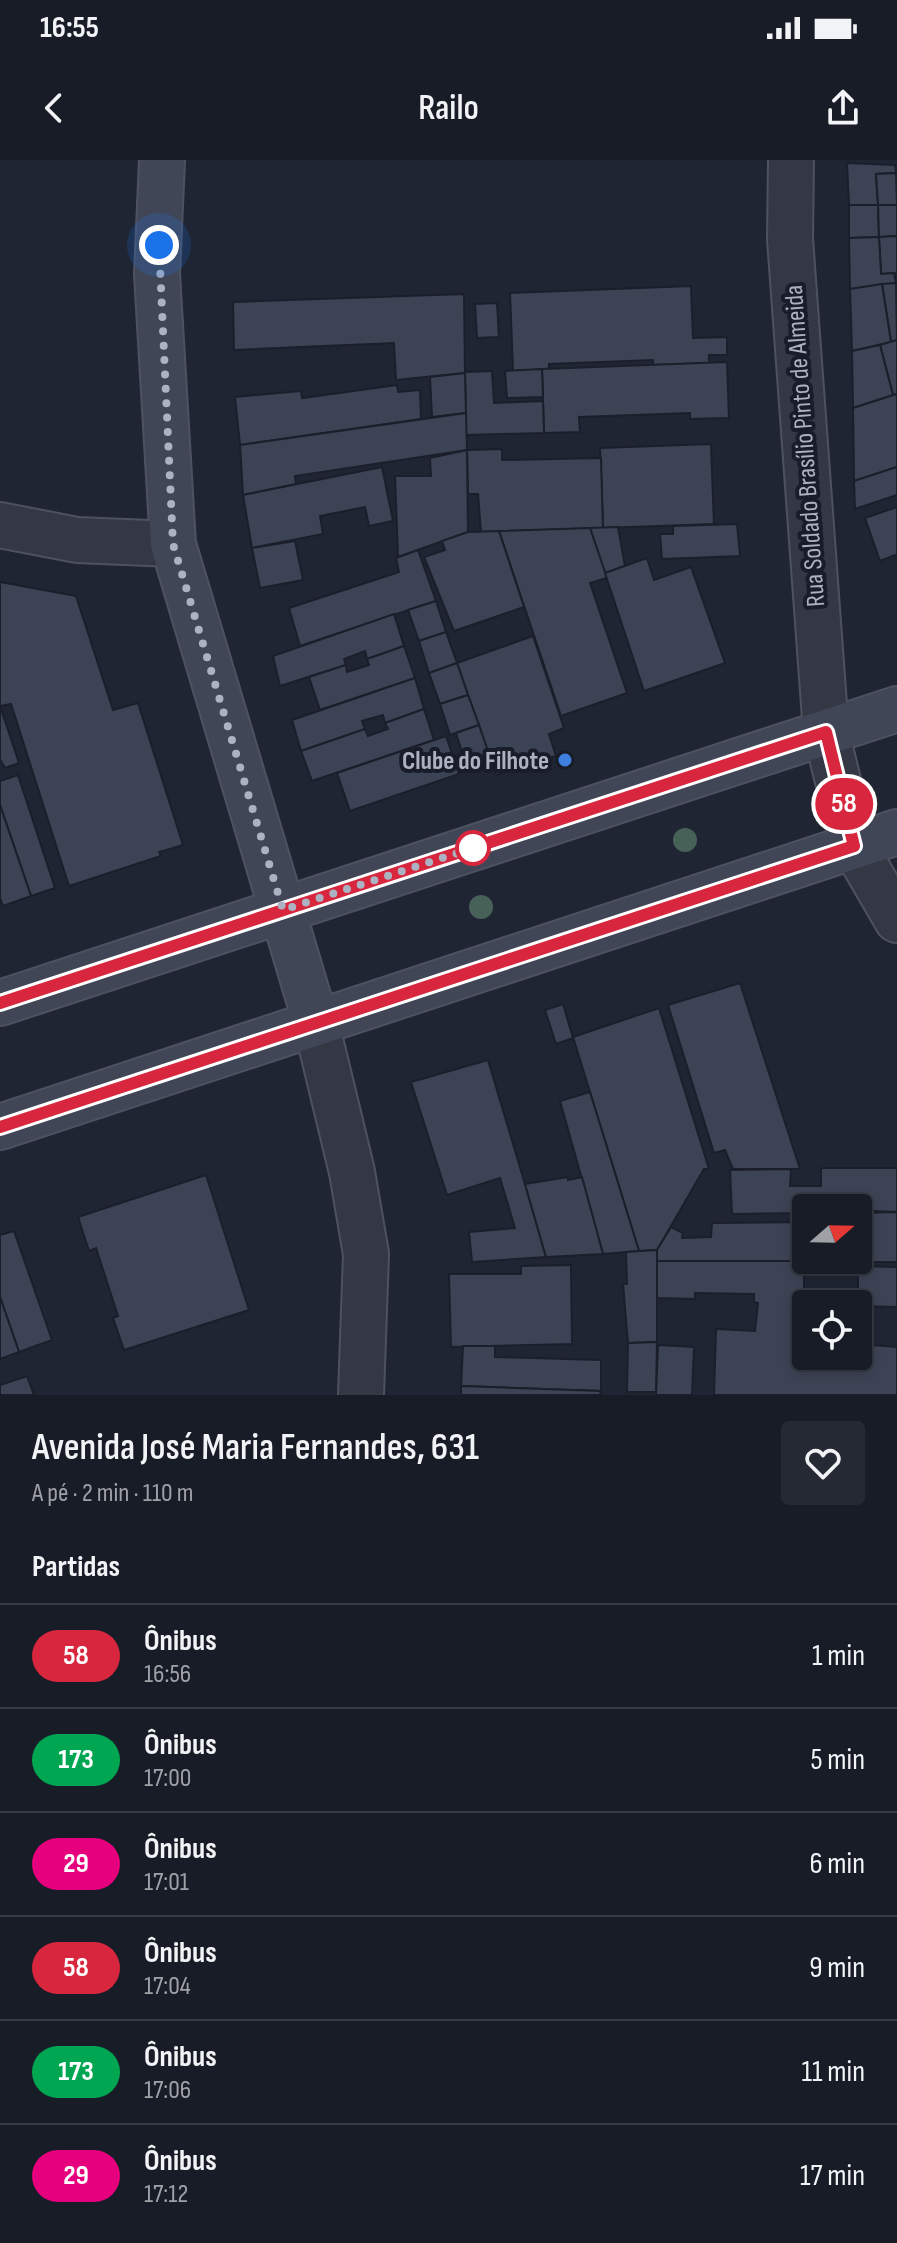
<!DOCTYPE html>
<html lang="pt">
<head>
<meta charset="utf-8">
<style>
  :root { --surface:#181c27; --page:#252933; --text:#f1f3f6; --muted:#9fa1a7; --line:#363a44 }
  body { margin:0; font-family:"Sofia Sans Condensed",sans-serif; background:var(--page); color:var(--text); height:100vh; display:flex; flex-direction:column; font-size:30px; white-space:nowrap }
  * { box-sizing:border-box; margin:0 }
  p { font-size:26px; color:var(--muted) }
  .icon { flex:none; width:44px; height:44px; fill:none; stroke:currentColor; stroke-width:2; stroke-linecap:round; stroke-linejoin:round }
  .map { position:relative; height:1235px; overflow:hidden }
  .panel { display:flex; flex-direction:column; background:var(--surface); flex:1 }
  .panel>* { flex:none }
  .badge { padding:0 16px; border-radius:26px; font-size:28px; line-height:52px }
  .needle { width:52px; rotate:70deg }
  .fabs { position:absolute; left:792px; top:1034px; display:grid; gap:16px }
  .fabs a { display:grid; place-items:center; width:80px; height:80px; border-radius:8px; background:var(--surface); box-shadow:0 4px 12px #0003,0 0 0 2px var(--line); font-size:40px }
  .you { position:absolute; width:40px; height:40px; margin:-20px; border:6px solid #fff; border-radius:50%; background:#1a73e8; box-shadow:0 0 0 12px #1a73e833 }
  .map>.badge { position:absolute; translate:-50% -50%; box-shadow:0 0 0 4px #fff }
  h2 { padding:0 32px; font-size:30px; line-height:72px }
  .round { display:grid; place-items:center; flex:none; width:84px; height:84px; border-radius:8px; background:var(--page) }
  .head { display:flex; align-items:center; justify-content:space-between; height:136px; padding:0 32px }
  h1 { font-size:38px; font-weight:600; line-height:60px }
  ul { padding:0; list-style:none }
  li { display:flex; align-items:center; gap:24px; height:104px; padding:0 32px; border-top:2px solid var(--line) }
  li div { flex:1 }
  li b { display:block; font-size:30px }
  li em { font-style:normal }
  li .badge { min-width:88px; font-weight:700; text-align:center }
  .status { display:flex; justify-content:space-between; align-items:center; height:56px; padding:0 40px; background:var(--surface); direction:ltr }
  .status svg { height:22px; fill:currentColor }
  header { display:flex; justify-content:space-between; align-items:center; height:104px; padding:0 32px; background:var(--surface); font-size:36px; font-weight:600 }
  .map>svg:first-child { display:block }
  .building { fill:#3c4354; stroke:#1b1f2b; stroke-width:2 }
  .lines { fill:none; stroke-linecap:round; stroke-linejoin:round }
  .street-casing { stroke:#4e5260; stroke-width:48 }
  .secondary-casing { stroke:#4e5260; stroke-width:48 }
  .street { stroke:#333844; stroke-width:44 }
  .secondary { stroke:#414657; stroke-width:44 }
  .tree { fill:#476058 }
  .line-casing { stroke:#fff; stroke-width:18 }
  .line { stroke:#d7263d; stroke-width:12 }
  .walk { stroke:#adb2c2; stroke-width:8; stroke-dasharray:0 14.4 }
  .shop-dot { fill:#3f7fe0; stroke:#191d29; stroke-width:3 }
  .stop-dot { fill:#fff; stroke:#d7263d; stroke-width:4 }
  .labels { text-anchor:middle; stroke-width:8; stroke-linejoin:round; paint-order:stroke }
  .street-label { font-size:26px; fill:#adb2c2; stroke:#191d29 }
  .poi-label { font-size:26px; font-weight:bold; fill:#adb2c2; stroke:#191d29; text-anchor:end }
</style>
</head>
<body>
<div class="status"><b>16:55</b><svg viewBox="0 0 49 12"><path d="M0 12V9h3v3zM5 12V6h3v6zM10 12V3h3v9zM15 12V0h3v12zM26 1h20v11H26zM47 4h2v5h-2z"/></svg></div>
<header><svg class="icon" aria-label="back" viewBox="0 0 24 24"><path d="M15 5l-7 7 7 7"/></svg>Railo<svg class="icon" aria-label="share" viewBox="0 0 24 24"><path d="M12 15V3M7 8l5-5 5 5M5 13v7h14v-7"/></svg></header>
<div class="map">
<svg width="897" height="1235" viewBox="0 0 897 1235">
  <rect width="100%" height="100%" fill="#202534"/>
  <g class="building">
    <polygon points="847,3 895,5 896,13 876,14 878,45 849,45"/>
    <polygon points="896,13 897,45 878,45 876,14"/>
    <polygon points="849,45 878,45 879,77 849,78"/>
    <polygon points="878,45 897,45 897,76 879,77"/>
    <polygon points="897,76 897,113 881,114 879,77"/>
    <polygon points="879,77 881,114 894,113 896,123 850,129 849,78"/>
    <polygon points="896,123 897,180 891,182 882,124"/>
    <polygon points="882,124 891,182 852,191 850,129"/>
    <polygon points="691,126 693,178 727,177 727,195 709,195 709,203 653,205 653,200 549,204 549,209 513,211 510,133"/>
    <polygon points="464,134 465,213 396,220 394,183 234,190 233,142"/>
    <polygon points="497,143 499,177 477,178 475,144"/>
    <polygon points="897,180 897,234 893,235 880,185"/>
    <polygon points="880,185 893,235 853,248 852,191"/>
    <polygon points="727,202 729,258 690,259 690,253 579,257 580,272 544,273 542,209"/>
    <polygon points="542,209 543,237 507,238 505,211"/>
    <polygon points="492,211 494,243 543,241 544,273 466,275 465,212"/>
    <polygon points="465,213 466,253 432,257 430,217"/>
    <polygon points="397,225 398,232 420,230 421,259 240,285 235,237 301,231 302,238"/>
    <polygon points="897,234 897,307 854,321 853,248"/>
    <polygon points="466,253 467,290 295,316 296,324 243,335 240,285"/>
    <polygon points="711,284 714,364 603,368 600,288"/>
    <polygon points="502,289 502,300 601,298 603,368 481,372 478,334 468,334 467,290"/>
    <polygon points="467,290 468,372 398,397 395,316 431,316 430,298"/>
    <polygon points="382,307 393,361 369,366 365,347 320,356 323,374 252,388 243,335"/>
    <polygon points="897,307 897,335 855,349 854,321"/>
    <polygon points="897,347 897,403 895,395 880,401 865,358"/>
    <polygon points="737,364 740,396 662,399 660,374 673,374 673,366"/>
    <polygon points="618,367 625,406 605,413 590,368"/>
    <polygon points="590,368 607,418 590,423 627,533 561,556 499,371"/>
    <polygon points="499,371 524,447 454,471 424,397 445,390 442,381 468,372"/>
    <polygon points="295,381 303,420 260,428 252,388"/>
    <polygon points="418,390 436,441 300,486 289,448 399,412 396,398"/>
    <polygon points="647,398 654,420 691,407 725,503 644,531 605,413"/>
    <polygon points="0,422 76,436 113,550 138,543 183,685 159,692 161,696 69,726 11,544 0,546"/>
    <polygon points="436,441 446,472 419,481 408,450"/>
    <polygon points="394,454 404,486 367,499 365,491 344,499 346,505 280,526 273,496"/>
    <polygon points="446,472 457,503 429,513 419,481"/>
    <polygon points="533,476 564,568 549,574 556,596 496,615 457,503"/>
    <polygon points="404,486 415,518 320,550 309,517 346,505 347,512 369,505 367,499"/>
    <polygon points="457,503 468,535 440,544 429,513"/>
    <polygon points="415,518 424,549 385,563 383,555 362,561 365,569 301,591 292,560"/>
    <polygon points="468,535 479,565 450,575 440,544"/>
    <polygon points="0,546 19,603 5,608 0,599"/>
    <polygon points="424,549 434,580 312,621 301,591 365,569 368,576 388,569 385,563"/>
    <polygon points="479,565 491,600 467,608 456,573"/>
    <polygon points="446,576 459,614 350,651 337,613"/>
    <polygon points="18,615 55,728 31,736 0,645 0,621"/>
    <polygon points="0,645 31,736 3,746 0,738"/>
    <polygon points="740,823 800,1009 733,1009 725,990 714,993 668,845"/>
    <polygon points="563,844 573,878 556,884 545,850"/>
    <polygon points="659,848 709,1009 704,1009 657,1090 639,1091 573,877"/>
    <polygon points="488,900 525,1024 546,1097 472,1102 469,1072 515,1068 500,1018 447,1035 411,922"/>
    <polygon points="590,932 639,1091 603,1094 560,941"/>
    <polygon points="821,1008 897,1008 897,1052 806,1048 806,1053 732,1054 730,1010 791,1009 790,1026 821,1026"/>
    <polygon points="206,1015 249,1150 124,1190 113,1158 118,1156 96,1088 89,1091 78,1057"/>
    <polygon points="568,1017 568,1020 582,1017 603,1094 546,1097 525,1024"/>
    <polygon points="897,1052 897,1102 657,1101 657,1090 671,1067 683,1073 682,1078 711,1077 712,1063 806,1062 806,1100 858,1100 858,1053"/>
    <polygon points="14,1071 52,1180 19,1192 0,1137 0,1075"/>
    <polygon points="657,1090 657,1182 628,1183 623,1124 627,1124 626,1092"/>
    <polygon points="657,1101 804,1101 804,1143 823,1144 806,1144 806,1196 858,1196 858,1184 897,1187 897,1235 714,1235 716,1169 755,1171 758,1143 754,1142 754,1134 695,1133 695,1139 657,1138"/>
    <polygon points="571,1105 572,1184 451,1187 449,1114 521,1114 521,1106"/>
    <polygon points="858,1106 897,1107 897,1147 858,1146"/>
    <polygon points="0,1137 19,1192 0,1199"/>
    <polygon points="657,1182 656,1232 627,1232 628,1183"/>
    <polygon points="658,1185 694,1187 692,1235 656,1235"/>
    <polygon points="463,1186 495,1186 495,1197 601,1200 601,1231 461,1226"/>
    <polygon points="27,1216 34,1235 0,1235 0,1225"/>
    <polygon points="461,1226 601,1231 600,1235 461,1235"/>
  </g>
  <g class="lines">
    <defs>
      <g id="street">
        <polyline points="791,0 790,79 826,572 854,686 897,760"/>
        <polyline points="0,365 77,380 173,384"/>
        <polyline points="316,863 352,1012 366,1094 361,1235"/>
      </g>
      <g id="secondary">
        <polyline points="162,0 157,114 173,384 316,863"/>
        <polyline points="0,843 897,549"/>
        <polyline points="0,967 897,672"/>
      </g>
    </defs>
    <use href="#street" class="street-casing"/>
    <use href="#secondary" class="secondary-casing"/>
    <use href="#street" class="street"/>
    <use href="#secondary" class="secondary"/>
  </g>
  <g class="tree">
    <circle cx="685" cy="680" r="12"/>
    <circle cx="481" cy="747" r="12"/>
  </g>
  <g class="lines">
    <defs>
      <polyline id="line" points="0,843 826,572 854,686 0,967"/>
    </defs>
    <use href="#line" class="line-casing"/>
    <use href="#line" class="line"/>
    <polyline class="walk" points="159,85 173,384 283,750 473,688"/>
  </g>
  <circle class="shop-dot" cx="565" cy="600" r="8"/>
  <circle class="stop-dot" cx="473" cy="688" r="16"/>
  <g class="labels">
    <g class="street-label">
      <text transform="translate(804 286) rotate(-94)" y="9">Rua Soldado Brasílio Pinto de Almeida</text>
    </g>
    <g class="poi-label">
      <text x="549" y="609">Clube do Filhote</text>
    </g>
  </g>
</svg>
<div class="fabs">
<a><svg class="needle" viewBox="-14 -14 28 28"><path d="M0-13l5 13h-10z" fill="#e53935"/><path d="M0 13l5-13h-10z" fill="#9fa1a7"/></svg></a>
<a><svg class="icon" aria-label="locate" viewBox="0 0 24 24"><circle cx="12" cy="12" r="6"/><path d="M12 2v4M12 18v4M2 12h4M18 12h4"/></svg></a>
</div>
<div class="you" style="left:159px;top:85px"></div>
<b class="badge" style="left:844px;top:644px;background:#d7263d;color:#fff">58</b>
</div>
<section class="panel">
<div class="head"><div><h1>Avenida José Maria Fernandes, 631</h1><p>A pé · 2 min · 110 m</p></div><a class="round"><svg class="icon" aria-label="heart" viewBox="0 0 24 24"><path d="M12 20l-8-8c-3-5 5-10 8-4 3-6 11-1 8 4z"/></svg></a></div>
<h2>Partidas</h2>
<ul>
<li><span class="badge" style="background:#d7263d;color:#fff">58</span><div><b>Ônibus</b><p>16:56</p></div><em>1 min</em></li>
<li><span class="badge" style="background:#00a651;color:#fff">173</span><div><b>Ônibus</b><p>17:00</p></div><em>5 min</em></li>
<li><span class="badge" style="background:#e6007e;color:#fff">29</span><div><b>Ônibus</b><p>17:01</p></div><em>6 min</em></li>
<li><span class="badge" style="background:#d7263d;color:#fff">58</span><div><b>Ônibus</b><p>17:04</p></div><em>9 min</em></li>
<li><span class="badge" style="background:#00a651;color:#fff">173</span><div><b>Ônibus</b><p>17:06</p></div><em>11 min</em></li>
<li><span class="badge" style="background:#e6007e;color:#fff">29</span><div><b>Ônibus</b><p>17:12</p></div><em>17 min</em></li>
</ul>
</section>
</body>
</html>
